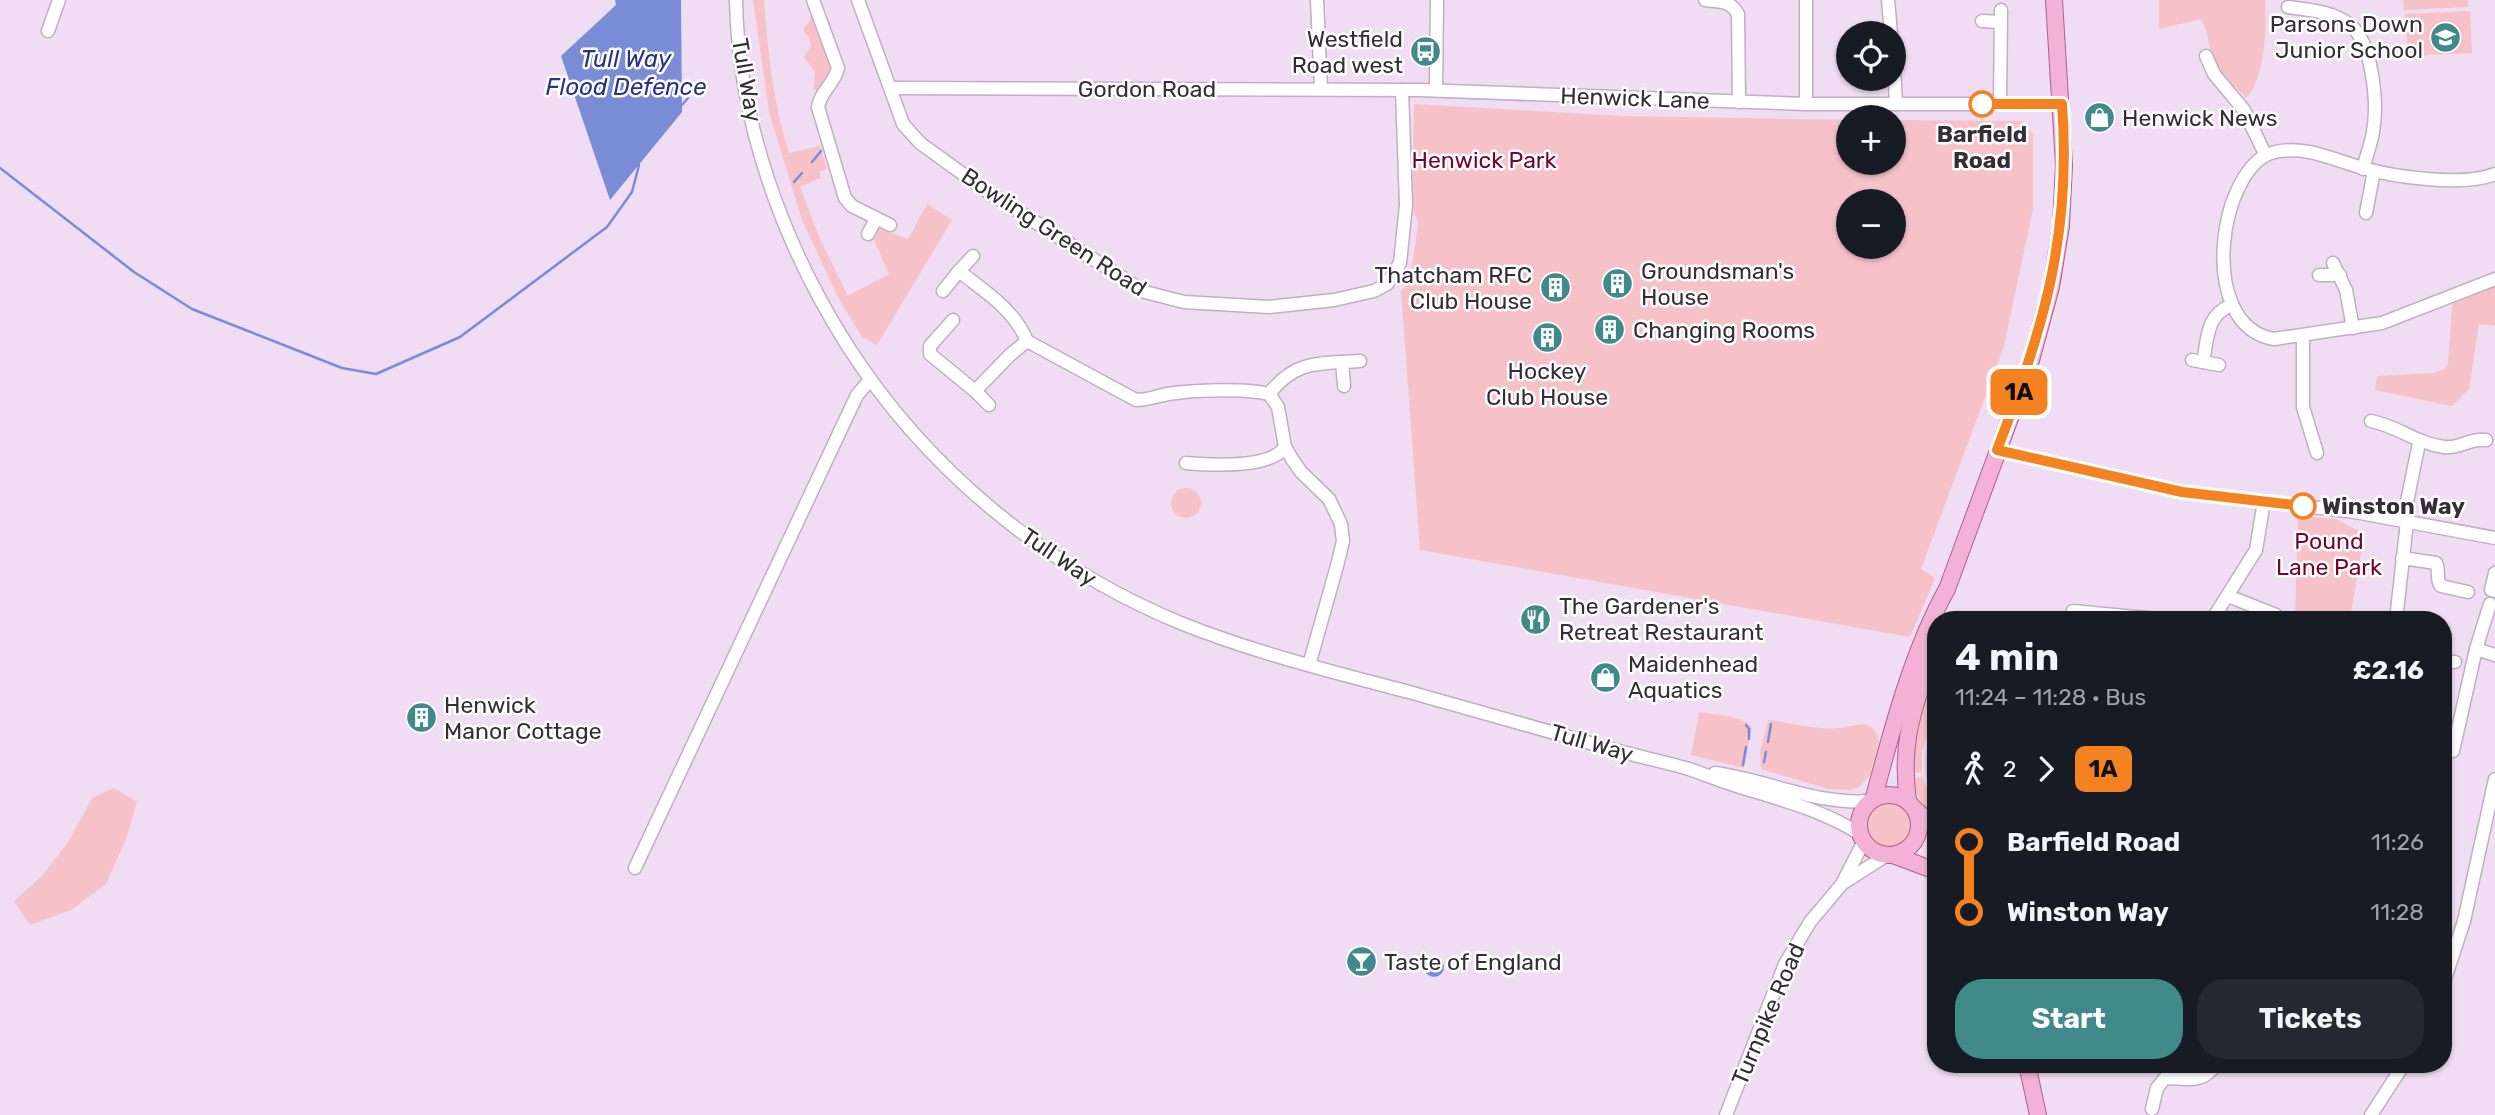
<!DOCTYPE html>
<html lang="en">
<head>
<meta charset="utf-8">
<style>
  :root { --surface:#171b24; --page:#242831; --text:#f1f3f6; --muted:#9ea1a6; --accent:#418a8b }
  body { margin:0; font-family:Rubik,sans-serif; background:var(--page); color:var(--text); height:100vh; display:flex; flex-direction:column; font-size:26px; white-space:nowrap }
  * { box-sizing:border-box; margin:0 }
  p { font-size:23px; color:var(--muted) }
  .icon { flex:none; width:38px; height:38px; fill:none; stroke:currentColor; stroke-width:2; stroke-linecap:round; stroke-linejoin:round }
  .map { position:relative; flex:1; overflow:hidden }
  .side { position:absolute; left:1927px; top:611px; width:525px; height:462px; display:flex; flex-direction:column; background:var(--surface); border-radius:28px; box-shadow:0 2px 5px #0004 }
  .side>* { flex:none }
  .badge { padding:0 14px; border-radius:10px; font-size:24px; line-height:46px }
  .controls { position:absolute; left:1836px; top:21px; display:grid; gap:14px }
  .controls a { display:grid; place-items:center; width:70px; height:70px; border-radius:50%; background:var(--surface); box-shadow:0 2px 5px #0004; font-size:35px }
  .map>.badge { position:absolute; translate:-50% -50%; box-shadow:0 0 0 4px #fff }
  .legs { display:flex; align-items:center; gap:10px; height:77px; padding:0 28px; font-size:23px }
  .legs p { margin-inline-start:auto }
  .headline { display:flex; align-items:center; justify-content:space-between; height:119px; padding:0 28px }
  h1 { font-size:38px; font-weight:700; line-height:52px }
  .action { display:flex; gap:14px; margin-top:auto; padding:14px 28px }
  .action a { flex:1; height:80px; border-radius:28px; background:var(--accent); color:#fff; font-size:28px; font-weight:700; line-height:80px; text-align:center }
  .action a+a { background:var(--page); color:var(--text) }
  ul { padding:0 28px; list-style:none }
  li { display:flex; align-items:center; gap:24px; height:70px; font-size:26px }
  li i { display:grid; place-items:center; width:10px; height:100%; margin:0 9px; background:currentColor }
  li i::after { content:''; width:18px; height:18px; margin:-9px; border:5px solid; border-radius:50%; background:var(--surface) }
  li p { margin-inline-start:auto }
  li:first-child i { background:linear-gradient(#0000 50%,currentColor 0) }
  li:last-child i { background:linear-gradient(currentColor 50%,#0000 0) }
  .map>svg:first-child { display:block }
  .green { fill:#f6c2c7; fill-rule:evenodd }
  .water { fill:#7a8cd6 }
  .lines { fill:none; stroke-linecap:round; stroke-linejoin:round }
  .stream { stroke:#7a8cd6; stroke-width:2.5 }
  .minor-casing { stroke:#c1aec4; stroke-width:15 }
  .major-casing { stroke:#ad618c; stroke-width:18 }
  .minor { stroke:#fff; stroke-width:12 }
  .major { stroke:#f4b1d6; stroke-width:16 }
  .line-1-casing { stroke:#fff; stroke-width:16 }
  .line-1 { stroke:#f58220; stroke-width:10 }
  .stop-1-dot { fill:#fff; stroke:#f58220; stroke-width:3.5 }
  .labels { text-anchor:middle; stroke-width:5; stroke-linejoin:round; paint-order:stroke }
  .poi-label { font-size:23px; fill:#362e37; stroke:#fff; text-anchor:start }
  .street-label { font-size:23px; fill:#362e37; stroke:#fff }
  .stop-label { font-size:23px; font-weight:bold; fill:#362e37; stroke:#fff }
  .park-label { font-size:23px; fill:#760429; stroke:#fff }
  .water-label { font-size:24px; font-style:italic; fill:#283287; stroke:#fff }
</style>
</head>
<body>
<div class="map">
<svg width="2495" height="1115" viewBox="0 0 2495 1115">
  <rect width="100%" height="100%" fill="#f0dcf3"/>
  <g class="green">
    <path d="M 753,0 L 764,0 C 768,52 773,104 789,153 L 820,146 L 827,169 L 819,172 L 821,178 L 800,187 L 819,237 L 848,296 L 889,274 L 874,240 L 879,229 L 908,239 L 927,204 L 952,220 L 877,345 L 862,337 L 839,299 L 802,220 L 769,112 Z"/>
    <path d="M 2159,0 L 2265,0 C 2267,26 2265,80 2246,98 L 2212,63 L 2207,32 L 2201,19 L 2159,29 Z"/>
    <polygon points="2403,0 2468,0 2468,7 2404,10"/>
    <polygon points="2470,11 2472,53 2408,56 2405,14"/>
    <polygon points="814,12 833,70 818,93 814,88 815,72 804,57 811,46 809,38 804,32 804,27 810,21 811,14"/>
    <path d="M 1414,104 L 1622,116 L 1848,120 L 1848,163 L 1894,163 L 1894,120 L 2021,121 L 2033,134 L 2033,209 L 2004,346 L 1921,569 L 1935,578 L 1910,637 L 1420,550 L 1401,291 L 1410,281 L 1418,224 L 1412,206 ZM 1848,201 L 1894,201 L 1894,247 L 1848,247 Z"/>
    <polygon points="2495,286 2495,326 2479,324 2469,389 2452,406 2375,390 2377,376 2433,373 2445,369 2448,364 2452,304"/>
    <circle cx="1186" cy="503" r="15"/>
    <polygon points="2298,516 2336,519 2362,533 2363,541 2350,619 2295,619"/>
    <polygon points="1929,689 1935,689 1935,712 1922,751 1922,772 1910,773 1911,751 1926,692"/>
    <path d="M 1699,712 C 1716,715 1740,715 1752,727 L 1744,768 L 1691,755 Z"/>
    <path d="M 1768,720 C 1791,723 1816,730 1839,728 C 1848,728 1857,723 1866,725 C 1874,727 1878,734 1879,741 L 1870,775 L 1858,788 L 1849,790 L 1828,789 L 1761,769 L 1760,752 Z"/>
    <path d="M 1935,723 L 1935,798 C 1919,773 1925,749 1935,723 Z"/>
    <polygon points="1922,777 1935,803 1935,822 1919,799 1912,779"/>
    <polygon points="114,788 137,802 126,839 106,884 71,910 30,925 14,901 42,876 68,842 93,797"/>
    <circle cx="1888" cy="825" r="23"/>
  </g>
  <g class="water">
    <polygon points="615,0 681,0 682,112 610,200 561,56 616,5"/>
    <circle cx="1434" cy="967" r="10"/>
  </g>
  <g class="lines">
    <g class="stream">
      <polyline points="681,106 688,98"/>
      <polyline points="812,162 821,151"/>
      <polyline points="0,168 134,272 192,309 342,368 376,374 460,337 607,227 632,192 639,165"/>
      <polyline points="794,182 802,173"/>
      <polyline points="1746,725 1749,729 1749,739"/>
      <polyline points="1768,742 1771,724"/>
      <polyline points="1764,762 1766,752"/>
      <polyline points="1743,765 1746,747"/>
    </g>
    <defs>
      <g id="minor">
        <path d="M 736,0 C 738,121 783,244 847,345 C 926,469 1046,568 1183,624 C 1256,653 1333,672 1409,692 C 1478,711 1546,731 1615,750 C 1640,757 1665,762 1689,769 C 1706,775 1723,782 1740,787 C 1782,800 1822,810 1860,834"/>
        <path d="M 813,0 L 838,68 C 835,83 820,92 818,107 L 845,198 L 852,206 L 890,225"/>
        <polyline points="858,0 903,124 920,143 985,190 1145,292 1184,302 1269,307 1334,300 1374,291 1387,284 1400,263 1406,205 1402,90"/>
        <polyline points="1317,0 1321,89"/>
        <path d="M 1705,0 C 1720,2 1730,0 1738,14 L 1739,102"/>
        <polyline points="1806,0 1806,104"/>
        <polyline points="1888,0 1891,33"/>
        <path d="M 2288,7 C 2309,10 2333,11 2350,25 C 2373,43 2378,104 2373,132 C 2371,144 2366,157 2363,169"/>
        <polyline points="1982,21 2000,22"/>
        <polyline points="48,31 59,0"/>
        <polyline points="2206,56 2214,74 2244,110 2265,154"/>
        <polyline points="1894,66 1896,104"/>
        <polyline points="892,88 1419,90 1806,104 2062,104"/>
        <polyline points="1436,90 1437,0"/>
        <polyline points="2000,104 2001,10"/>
        <path d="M 2495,174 C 2465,187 2394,177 2363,168 C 2333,160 2307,145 2275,152 C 2219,164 2195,326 2274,339 L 2382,323 L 2495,279"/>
        <polyline points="2366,213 2374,171"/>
        <polyline points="868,234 876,219"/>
        <polyline points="2333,263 2346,290 2353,328"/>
        <polyline points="959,271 973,256"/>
        <polyline points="2319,275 2340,275"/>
        <path d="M 943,291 L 959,271 C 985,292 1014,309 1027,341 L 1136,400 C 1148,400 1157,396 1168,394 C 1193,390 1246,388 1269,394 L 1278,407 L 1285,447 L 1292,459 L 1301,472 L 1329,499 L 1341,524 L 1343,541 L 1337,566 L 1309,665"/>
        <polyline points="953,320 930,346 930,354 975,391"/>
        <polyline points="2303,337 2303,407 2317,453"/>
        <polyline points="2192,360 2219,365"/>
        <polyline points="1342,362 1344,386"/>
        <path d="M 2203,362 C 2208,337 2206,316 2231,305"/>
        <path d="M 1269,394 C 1296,359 1320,364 1360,361"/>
        <polyline points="989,405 975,391 1010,355 1027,341"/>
        <path d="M 2371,421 C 2400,427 2415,443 2444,447 C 2459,449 2470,438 2486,440"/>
        <polyline points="1997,450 2182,492 2355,512 2495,538"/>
        <path d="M 1186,463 C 1210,465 1270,469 1285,447"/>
        <polyline points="2403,521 2419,443"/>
        <path d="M 2402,558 L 2436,563 C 2440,570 2435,579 2441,586 L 2468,592"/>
        <polyline points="2495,573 2491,590 2495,591"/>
        <polyline points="2228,596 2276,615"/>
        <polyline points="2073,611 2167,620"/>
        <polyline points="2212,620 2256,550 2264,501"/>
        <polyline points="2396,620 2407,522"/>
        <polyline points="2476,649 2495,655"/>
        <polyline points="2443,661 2455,662"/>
        <polyline points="1914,678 1936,682"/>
        <polyline points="2453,751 2476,649 2490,604"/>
        <path d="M 1715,773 C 1767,780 1816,805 1869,801"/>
        <polyline points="635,868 857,395 870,380"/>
        <polyline points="1845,882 1887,855"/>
        <polyline points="2443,985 2464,921 2495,779"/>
        <path d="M 2152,1109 L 2157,1088 L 2165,1078 C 2185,1078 2203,1085 2216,1064"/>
        <polyline points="1726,1115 1785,964 1810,922 1842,884 1864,841"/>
        <polyline points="2371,1115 2404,1064"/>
      </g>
      <g id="major">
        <circle cx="1889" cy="825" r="30"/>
        <path d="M 1874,797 C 1892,729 1913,650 1947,589 L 2030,364 L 2051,287 L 2061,226 L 2064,165 L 2054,0"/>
        <path d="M 1908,801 C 1899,736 1917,701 1936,641"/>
        <polyline points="1916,810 1936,829"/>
        <polyline points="1893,855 1936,871"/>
        <polyline points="2027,1064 2038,1115"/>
      </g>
    </defs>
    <use href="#minor" class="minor-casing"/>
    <use href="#major" class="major-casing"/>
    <use href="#minor" class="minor"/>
    <use href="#major" class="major"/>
  </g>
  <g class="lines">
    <defs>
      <path id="line-1" d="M 1982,104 L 2062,104 C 2072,234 2043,331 1997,450 L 2182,492 L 2303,506"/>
    </defs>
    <use href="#line-1" class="line-1-casing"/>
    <use href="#line-1" class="line-1"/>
  </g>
  <defs>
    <symbol id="school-disc" viewBox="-11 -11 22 22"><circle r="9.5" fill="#418a8b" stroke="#fff"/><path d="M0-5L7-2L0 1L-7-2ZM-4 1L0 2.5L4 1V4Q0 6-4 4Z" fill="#fff"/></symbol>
    <symbol id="bus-disc" viewBox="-11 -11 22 22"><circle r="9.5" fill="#418a8b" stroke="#fff"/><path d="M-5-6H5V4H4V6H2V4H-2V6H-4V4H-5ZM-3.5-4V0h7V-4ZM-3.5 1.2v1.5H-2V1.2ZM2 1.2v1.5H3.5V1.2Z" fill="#fff"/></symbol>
    <symbol id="shop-disc" viewBox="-11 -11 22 22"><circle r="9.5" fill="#418a8b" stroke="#fff"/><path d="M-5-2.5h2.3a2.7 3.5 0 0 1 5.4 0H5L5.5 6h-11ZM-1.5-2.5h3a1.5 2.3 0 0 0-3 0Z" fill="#fff"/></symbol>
    <symbol id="building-disc" viewBox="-11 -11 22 22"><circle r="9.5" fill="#418a8b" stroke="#fff"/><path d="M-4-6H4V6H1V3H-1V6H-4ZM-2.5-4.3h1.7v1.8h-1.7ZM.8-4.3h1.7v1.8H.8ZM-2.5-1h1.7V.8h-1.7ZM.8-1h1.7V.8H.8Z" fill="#fff"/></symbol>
    <symbol id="restaurant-disc" viewBox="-11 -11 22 22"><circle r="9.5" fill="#418a8b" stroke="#fff"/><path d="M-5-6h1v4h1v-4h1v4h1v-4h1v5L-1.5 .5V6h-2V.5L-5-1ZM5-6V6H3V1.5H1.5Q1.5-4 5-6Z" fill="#fff"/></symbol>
    <symbol id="bar-disc" viewBox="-11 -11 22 22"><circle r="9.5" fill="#418a8b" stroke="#fff"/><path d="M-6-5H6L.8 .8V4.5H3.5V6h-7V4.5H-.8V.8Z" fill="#fff"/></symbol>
  </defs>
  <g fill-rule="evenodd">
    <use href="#school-disc" x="2428" y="20" width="35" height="35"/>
    <use href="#bus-disc" x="1408" y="34" width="35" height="35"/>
    <use href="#shop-disc" x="2082" y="100" width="35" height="35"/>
    <use href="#building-disc" x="1600" y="266" width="35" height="35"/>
    <use href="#building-disc" x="1538" y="270" width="35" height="35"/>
    <use href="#building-disc" x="1592" y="312" width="35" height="35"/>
    <use href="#building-disc" x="1530" y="320" width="35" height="35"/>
    <use href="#restaurant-disc" x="1518" y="602" width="35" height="35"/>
    <use href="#shop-disc" x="1588" y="660" width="35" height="35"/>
    <use href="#building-disc" x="404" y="700" width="35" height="35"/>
    <use href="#bar-disc" x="1344" y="944" width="35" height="35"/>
  </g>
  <g class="stop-1-dot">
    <circle cx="1982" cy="104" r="12"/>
    <circle cx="2303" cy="506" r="12"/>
  </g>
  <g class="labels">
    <g class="poi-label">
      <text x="2423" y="32" text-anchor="end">Parsons Down<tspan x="2423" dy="26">Junior School</tspan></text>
      <text x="1403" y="47" text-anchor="end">Westfield<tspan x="1403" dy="26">Road west</tspan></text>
      <text x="2122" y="126">Henwick News</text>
      <text x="1641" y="279">Groundsman's<tspan x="1641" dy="26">House</tspan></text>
      <text x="1532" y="283" text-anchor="end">Thatcham RFC<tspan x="1532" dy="26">Club House</tspan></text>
      <text x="1633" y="338">Changing Rooms</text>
      <text x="1547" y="379" text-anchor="middle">Hockey<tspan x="1547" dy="26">Club House</tspan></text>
      <text x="1559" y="614">The Gardener's<tspan x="1559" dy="26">Retreat Restaurant</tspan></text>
      <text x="1628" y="672">Maidenhead<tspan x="1628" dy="26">Aquatics</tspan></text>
      <text x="444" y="713">Henwick<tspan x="444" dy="26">Manor Cottage</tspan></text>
      <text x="1384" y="970">Taste of England</text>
    </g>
    <g class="street-label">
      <text transform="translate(747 80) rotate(80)" y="8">Tull Way</text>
      <text x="1147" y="97">Gordon Road</text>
      <text transform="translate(1635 98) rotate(2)" y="8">Henwick Lane</text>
      <text transform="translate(1054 232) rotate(33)" y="8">Bowling Green Road</text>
      <text transform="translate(1059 557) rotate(34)" y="8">Tull Way</text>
      <text transform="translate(1592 743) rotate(16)" y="8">Tull Way</text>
      <text transform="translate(1768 1014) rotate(-67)" y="8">Turnpike Road</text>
    </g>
    <g class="stop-label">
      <text x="1982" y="142">Barfield<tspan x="1982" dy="26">Road</tspan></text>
      <text x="2322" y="514" text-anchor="start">Winston Way</text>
    </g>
    <g class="park-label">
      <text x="1484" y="168">Henwick Park</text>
      <text x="2329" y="549">Pound<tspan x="2329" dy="26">Lane Park</tspan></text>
    </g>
    <g class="water-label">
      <text x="626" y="67">Tull Way<tspan x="626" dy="28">Flood Defence</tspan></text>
    </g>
  </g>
</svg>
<div class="controls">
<a><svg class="icon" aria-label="locate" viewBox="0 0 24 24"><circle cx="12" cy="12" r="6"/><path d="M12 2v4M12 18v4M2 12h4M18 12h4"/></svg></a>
<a>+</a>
<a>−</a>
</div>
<b class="badge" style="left:2019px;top:392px;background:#f58220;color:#111">1A</b>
<section class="side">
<div class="headline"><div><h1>4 min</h1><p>11:24 – 11:28 · Bus</p></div><b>£2.16</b></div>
<div class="legs"><svg class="icon" aria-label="walk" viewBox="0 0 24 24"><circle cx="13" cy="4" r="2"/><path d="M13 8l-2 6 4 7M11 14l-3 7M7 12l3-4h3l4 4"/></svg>2<svg class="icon" aria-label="forward" viewBox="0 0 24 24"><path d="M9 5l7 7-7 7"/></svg><b class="badge" style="background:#f58220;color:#111">1A</b></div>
<ul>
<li><i style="color:#f58220"></i><b>Barfield Road</b><p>11:26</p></li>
<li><i style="color:#f58220"></i><b>Winston Way</b><p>11:28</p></li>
</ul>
<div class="action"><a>Start</a><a>Tickets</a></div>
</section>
</div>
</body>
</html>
